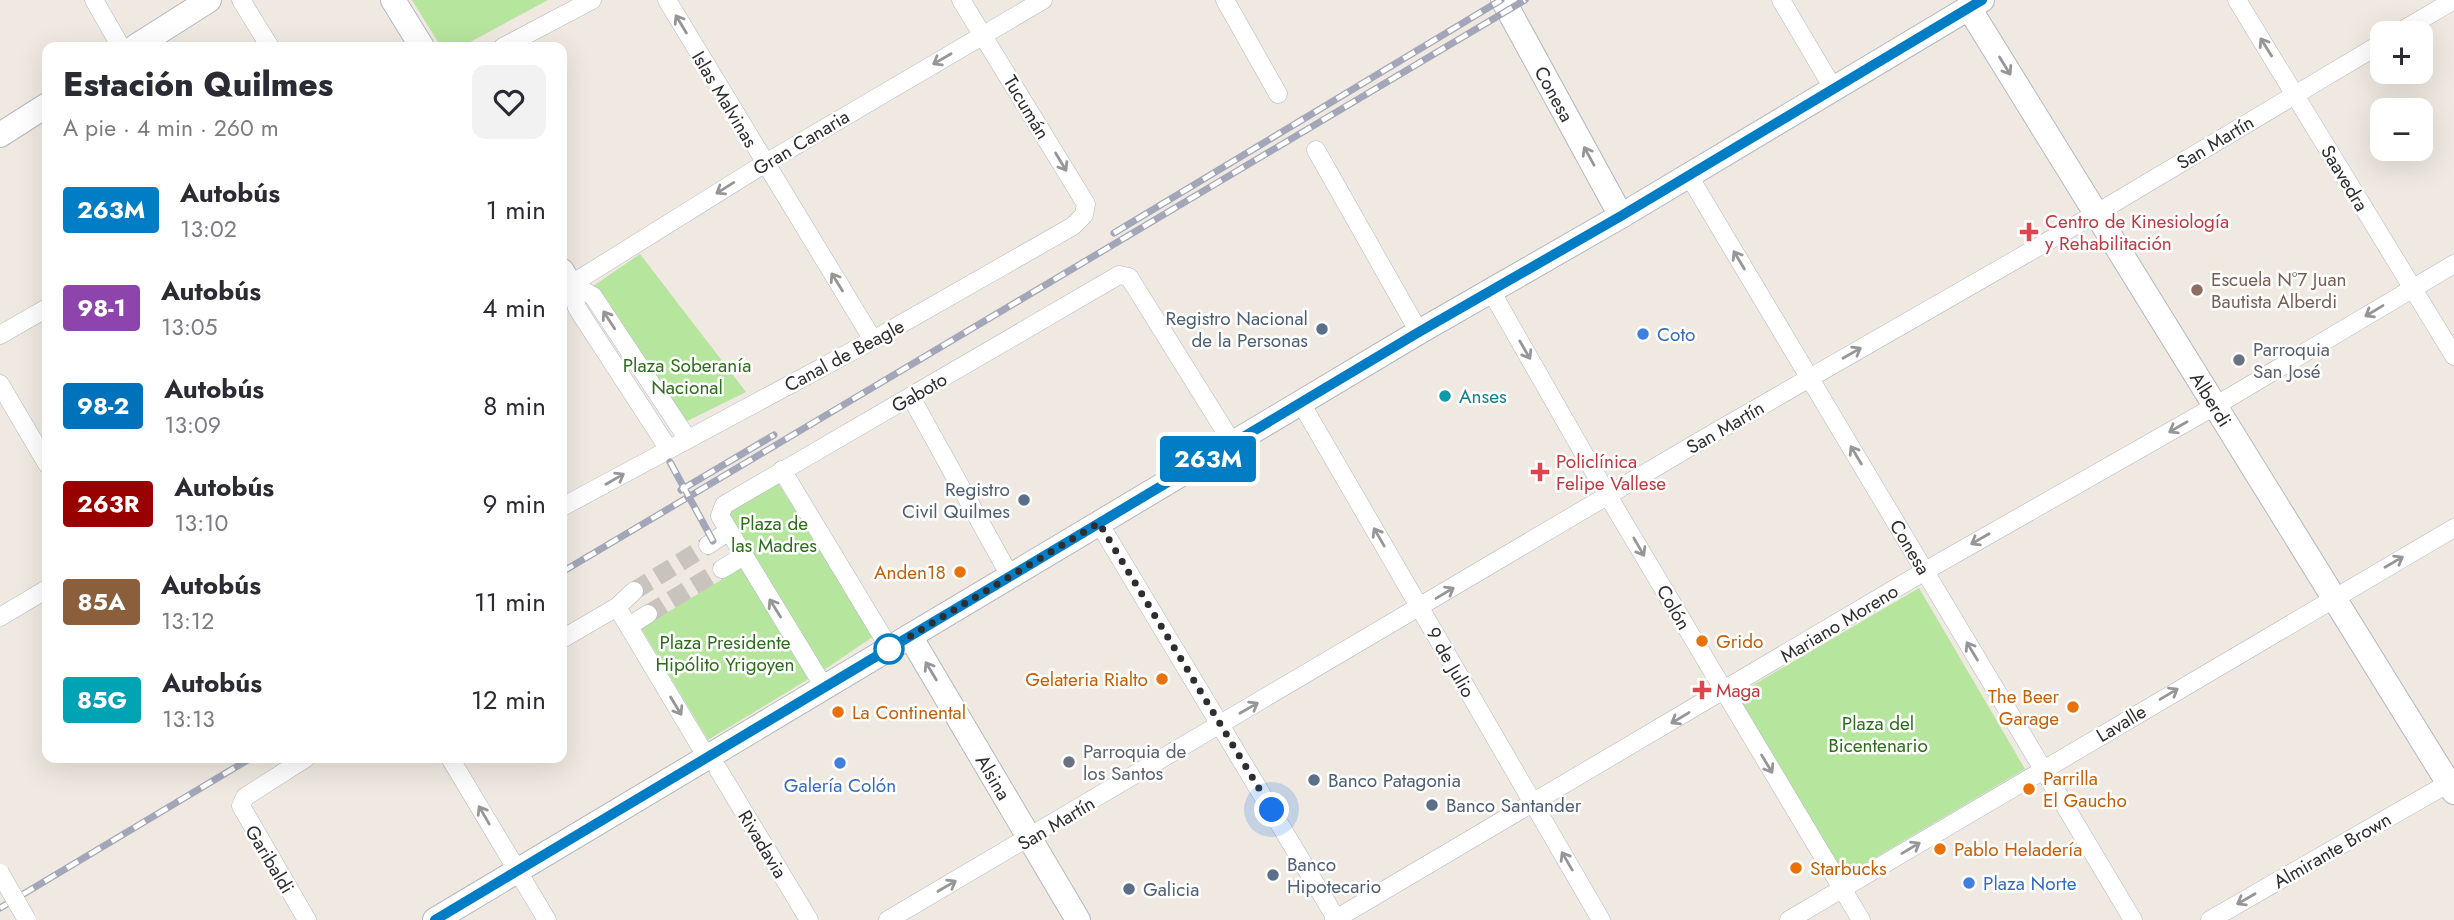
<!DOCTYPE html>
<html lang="es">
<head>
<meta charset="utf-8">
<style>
  :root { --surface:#fff; --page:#f2f2f3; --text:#2b2b33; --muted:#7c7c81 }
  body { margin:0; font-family:Jost,sans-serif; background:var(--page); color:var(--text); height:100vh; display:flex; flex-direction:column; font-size:26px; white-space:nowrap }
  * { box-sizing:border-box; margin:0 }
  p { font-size:23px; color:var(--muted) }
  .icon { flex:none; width:38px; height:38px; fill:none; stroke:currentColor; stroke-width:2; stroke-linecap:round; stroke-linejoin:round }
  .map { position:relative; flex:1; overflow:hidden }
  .sheet { position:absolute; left:42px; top:42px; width:525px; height:721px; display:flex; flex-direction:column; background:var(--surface); border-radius:14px; box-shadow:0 7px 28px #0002 }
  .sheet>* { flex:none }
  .badge { padding:0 14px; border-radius:5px; font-size:24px; line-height:46px }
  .buttons { position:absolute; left:2370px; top:21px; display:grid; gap:14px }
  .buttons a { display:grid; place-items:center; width:63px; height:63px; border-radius:14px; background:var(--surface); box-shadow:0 7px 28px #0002; font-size:35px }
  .you { position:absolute; width:35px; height:35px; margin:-18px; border:5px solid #fff; border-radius:50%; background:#1a73e8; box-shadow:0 0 0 10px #1a73e833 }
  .map>.badge { position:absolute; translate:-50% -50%; box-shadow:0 0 0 4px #fff }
  .round { display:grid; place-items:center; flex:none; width:74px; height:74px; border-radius:14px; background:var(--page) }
  .headline { display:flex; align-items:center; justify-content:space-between; height:119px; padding:0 21px }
  h1 { font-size:33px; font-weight:800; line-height:52px }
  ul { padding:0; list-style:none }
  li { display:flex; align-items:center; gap:21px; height:98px; padding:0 21px }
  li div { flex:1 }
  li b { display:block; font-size:26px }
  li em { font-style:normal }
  li .badge { min-width:77px; font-weight:700; text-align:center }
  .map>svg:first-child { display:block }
  .green { fill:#b6e59e }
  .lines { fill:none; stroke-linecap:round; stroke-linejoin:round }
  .street-tunnel { stroke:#c8c4bd; stroke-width:18; stroke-dasharray:18 9; stroke-linecap:butt }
  .street-casing { stroke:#b4b7c1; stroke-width:19 }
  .secondary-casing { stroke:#b4b7c1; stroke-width:26 }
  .street { stroke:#fff; stroke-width:18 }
  .secondary { stroke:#fff; stroke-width:24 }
  .rail-casing { stroke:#a3a6b8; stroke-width:7 }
  .rail { stroke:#fff; stroke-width:4.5; stroke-dasharray:13; stroke-linecap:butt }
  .street-bridge-casing { stroke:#b4b7c1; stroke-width:19; stroke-linecap:butt }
  .street-bridge { stroke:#fff; stroke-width:18 }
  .oneway { stroke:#969696 }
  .line-casing { stroke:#fff; stroke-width:16 }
  .line { stroke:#007dc5; stroke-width:10 }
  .walk { stroke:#2e2e2e; stroke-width:7; stroke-dasharray:0 12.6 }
  .health-dot { fill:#e0444e; stroke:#fff; stroke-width:2.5 }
  .education-dot { fill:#8d6e63; stroke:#fff; stroke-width:2.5 }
  .service-dot { fill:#5c6f8a; stroke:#fff; stroke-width:2.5 }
  .shop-dot { fill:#3f7fe0; stroke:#fff; stroke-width:2.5 }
  .worship-dot { fill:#6b7280; stroke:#fff; stroke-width:2.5 }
  .culture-dot { fill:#0f9aa8; stroke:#fff; stroke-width:2.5 }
  .food-dot { fill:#e8710a; stroke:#fff; stroke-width:2.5 }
  .stop-dot { fill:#fff; stroke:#007dc5; stroke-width:3.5 }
  .labels { text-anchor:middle; stroke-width:5; stroke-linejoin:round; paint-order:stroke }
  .street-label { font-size:19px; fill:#2e2e2e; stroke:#fff }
  .health-label { font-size:19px; fill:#be3a42; stroke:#fff; text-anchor:start }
  .education-label { font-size:19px; fill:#785e54; stroke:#fff; text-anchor:start }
  .service-label { font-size:19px; fill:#4e5e75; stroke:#fff; text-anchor:start }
  .shop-label { font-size:19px; fill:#366cbe; stroke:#fff; text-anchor:start }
  .worship-label { font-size:19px; fill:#5b616d; stroke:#fff; text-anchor:start }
  .park-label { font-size:19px; fill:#2c6e1b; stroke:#fff }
  .culture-label { font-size:19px; fill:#0d838f; stroke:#fff; text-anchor:start }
  .food-label { font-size:19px; fill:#c56008; stroke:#fff; text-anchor:start }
</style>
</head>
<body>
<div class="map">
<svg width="2454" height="920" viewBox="0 0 2454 920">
  <rect width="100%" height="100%" fill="#efe9e1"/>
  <g class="green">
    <polygon points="412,0 548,0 461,47 441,47"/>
    <polygon points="640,254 746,392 677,426 583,293"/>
    <polygon points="775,478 874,636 824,670 724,512"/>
    <polygon points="743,567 810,678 708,740 641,628"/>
    <polygon points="1919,588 2025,769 1839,879 1731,698"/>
  </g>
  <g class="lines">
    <g class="street-tunnel">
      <polyline points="634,591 708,545"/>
      <polyline points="648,614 722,569"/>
    </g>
    <defs>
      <g id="street">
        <polyline points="94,0 121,47"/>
        <polyline points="241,0 270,47"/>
        <polyline points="667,0 873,340"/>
        <polyline points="1225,0 1278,94"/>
        <polyline points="1781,0 1833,88"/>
        <polyline points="2237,0 2454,356"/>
        <polyline points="2398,33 2454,0"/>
        <polyline points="503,47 592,0"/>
        <polyline points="1316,150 1419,332"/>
        <path id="s1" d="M 1689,176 L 2133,920"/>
        <polyline points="570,284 593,296 687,438"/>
        <polyline points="570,284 577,308 668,448"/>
        <polyline points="562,290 764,164 1043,0"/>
        <polyline points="1491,291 1608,496 1861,920"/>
        <polyline points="0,335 47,308"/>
        <polyline points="0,384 47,464"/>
        <polyline points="911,397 1010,576"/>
        <polyline points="1301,403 1601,920"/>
        <polyline points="782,470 890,649"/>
        <polyline points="562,507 873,340 1073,226 1084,215 1086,204 961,0"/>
        <polyline points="1099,523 1337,920"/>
        <polyline points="708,545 729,531"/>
        <polyline points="722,569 743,556"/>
        <polyline points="617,607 706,756"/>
        <polyline points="0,617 47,589"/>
        <polyline points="629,626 648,614"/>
        <polyline points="562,639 617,607 634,591"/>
        <polyline points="824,687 720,516 724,505 1119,275 1129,277 1233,444"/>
        <polyline points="306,758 245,797 241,806 307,920"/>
        <polyline points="450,758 547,920"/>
        <polyline points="718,769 809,920"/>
        <polyline points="888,920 1700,441 2097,213 2382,43"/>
        <polyline points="1334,920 1925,571 2215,406 2454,264"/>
        <polyline points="1789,920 2454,528"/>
        <polyline points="2210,920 2454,780"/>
      </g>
      <g id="secondary">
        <polyline points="393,0 422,47"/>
        <path id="s2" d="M 1503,0 L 1621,216"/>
        <path id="s3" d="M 1969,8 L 2454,792"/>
        <polyline points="135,47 209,0"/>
        <polyline points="0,135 47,105"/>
        <polyline points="562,271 570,284"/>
        <path id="s4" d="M 910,636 L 1078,920"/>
        <polyline points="435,920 1419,332 1621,216 1982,0"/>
      </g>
    </defs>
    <use href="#street" class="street-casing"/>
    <use href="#secondary" class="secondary-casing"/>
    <use href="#street" class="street"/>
    <use href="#secondary" class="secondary"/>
    <defs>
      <g id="rail">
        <polyline points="1114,233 1501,0"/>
        <polyline points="670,462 713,541"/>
        <polyline points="681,490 774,435"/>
        <polyline points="562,572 1525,0"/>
        <polyline points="0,908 251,758"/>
      </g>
    </defs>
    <use href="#rail" class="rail-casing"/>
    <use href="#rail" class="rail"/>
    <defs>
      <polyline id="street-bridge" points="0,873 27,920"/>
    </defs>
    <use href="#street-bridge" class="street-bridge-casing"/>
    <use href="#street-bridge" class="street-bridge"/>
  </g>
  <defs><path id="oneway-shaft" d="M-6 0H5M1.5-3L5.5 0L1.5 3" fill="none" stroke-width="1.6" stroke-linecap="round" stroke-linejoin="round" transform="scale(1.75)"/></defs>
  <g class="oneway">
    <use href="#oneway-shaft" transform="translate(681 24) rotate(-121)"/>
    <use href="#oneway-shaft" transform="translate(2266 47) rotate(-122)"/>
    <use href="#oneway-shaft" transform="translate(942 59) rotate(150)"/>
    <use href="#oneway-shaft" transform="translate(2005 66) rotate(58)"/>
    <use href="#oneway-shaft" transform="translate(1589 156) rotate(-119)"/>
    <use href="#oneway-shaft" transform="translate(1061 162) rotate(59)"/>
    <use href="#oneway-shaft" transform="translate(725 188) rotate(148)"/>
    <use href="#oneway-shaft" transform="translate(1739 260) rotate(-121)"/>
    <use href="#oneway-shaft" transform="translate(837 282) rotate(-122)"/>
    <use href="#oneway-shaft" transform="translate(2374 311) rotate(149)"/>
    <use href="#oneway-shaft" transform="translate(609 320) rotate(-123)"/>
    <use href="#oneway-shaft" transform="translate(1525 350) rotate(60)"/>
    <use href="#oneway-shaft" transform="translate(1852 353) rotate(-30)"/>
    <use href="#oneway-shaft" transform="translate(2178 427) rotate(150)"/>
    <use href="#oneway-shaft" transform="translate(1856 455) rotate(-121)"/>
    <use href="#oneway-shaft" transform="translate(615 479) rotate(-30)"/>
    <use href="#oneway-shaft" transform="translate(1379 537) rotate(-120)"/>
    <use href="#oneway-shaft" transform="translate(1980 539) rotate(150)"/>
    <use href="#oneway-shaft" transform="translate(1639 547) rotate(60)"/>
    <use href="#oneway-shaft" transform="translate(2394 562) rotate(-30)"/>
    <use href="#oneway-shaft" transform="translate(1445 593) rotate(-31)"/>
    <use href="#oneway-shaft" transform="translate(775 608) rotate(-122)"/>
    <use href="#oneway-shaft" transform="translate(1972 651) rotate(-121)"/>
    <use href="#oneway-shaft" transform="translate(931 671) rotate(-121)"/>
    <use href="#oneway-shaft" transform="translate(2169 694) rotate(-31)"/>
    <use href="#oneway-shaft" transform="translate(676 706) rotate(59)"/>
    <use href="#oneway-shaft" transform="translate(1249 708) rotate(-30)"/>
    <use href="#oneway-shaft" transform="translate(1680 718) rotate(149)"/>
    <use href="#oneway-shaft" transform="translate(1767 764) rotate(59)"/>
    <use href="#oneway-shaft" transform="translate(484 815) rotate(-120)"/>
    <use href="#oneway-shaft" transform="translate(1911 848) rotate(-31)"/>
    <use href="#oneway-shaft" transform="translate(1567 861) rotate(-120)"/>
    <use href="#oneway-shaft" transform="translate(947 886) rotate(-30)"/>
    <use href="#oneway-shaft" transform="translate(2246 899) rotate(150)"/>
  </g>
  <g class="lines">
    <defs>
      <polyline id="line" points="435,920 1419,332 1621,216 1982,0"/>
    </defs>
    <use href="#line" class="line-casing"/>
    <use href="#line" class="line"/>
    <polyline class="walk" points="889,649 1099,523 1272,810"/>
  </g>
  <g class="health-dot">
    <path d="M2025.5 221.5h7v7h7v7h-7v7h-7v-7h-7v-7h7z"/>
    <path d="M1536.5 461.5h7v7h7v7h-7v7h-7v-7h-7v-7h7z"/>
    <path d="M1698.5 679.5h7v7h7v7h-7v7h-7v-7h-7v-7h7z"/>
  </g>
  <circle class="education-dot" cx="2197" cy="290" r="7"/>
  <g class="service-dot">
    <circle cx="1322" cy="329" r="7"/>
    <circle cx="1024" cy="500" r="7"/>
    <circle cx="1314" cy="780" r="7"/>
    <circle cx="1432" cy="805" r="7"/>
    <circle cx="1273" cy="875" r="7"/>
    <circle cx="1129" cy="889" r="7"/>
  </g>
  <g class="shop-dot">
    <circle cx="1643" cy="334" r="7"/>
    <circle cx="840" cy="763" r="7"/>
    <circle cx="1969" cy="883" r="7"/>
  </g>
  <g class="worship-dot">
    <circle cx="2239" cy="360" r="7"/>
    <circle cx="1069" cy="762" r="7"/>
  </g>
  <circle class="culture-dot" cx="1445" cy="396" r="7"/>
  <g class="food-dot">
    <circle cx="960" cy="572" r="7"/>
    <circle cx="1702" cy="641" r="7"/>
    <circle cx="1162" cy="679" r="7"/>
    <circle cx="2073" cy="707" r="7"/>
    <circle cx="838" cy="712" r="7"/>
    <circle cx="2029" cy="789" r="7"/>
    <circle cx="1940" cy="849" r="7"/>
    <circle cx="1796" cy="868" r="7"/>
  </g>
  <circle class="stop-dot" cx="889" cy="649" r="14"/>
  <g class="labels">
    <g class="street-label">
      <text dy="7" stroke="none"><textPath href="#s2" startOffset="107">Conesa</textPath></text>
      <text transform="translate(725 99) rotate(59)" y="7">Islas Malvinas</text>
      <text transform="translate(1027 107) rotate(59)" y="7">Tucumán</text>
      <text transform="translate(801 142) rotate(-31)" y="7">Gran Canaria</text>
      <text transform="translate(2215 142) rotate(-31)" y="7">San Martín</text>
      <text transform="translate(2345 178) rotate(59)" y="7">Saavedra</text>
      <text transform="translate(844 355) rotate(-28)" y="7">Canal de Beagle</text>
      <text transform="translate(919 392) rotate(-30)" y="7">Gaboto</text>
      <text dy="7" stroke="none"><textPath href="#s3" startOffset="460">Alberdi</textPath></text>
      <text transform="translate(1725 427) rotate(-30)" y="7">San Martín</text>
      <text dy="7" stroke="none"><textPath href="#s1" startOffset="432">Conesa</textPath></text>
      <text transform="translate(1674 607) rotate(60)" y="7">Colón</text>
      <text transform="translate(1839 623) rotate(-31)" y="7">Mariano Moreno</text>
      <text transform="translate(1451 662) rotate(60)" y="7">9 de Julio</text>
      <text transform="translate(2121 723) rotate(-31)" y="7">Lavalle</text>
      <text dy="7" stroke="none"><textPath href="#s4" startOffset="164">Alsina</textPath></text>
      <text transform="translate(1056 823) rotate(-31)" y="7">San Martín</text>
      <text transform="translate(763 844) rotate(59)" y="7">Rivadavia</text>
      <text transform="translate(2332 850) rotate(-30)" y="7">Almirante Brown</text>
      <text transform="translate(270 859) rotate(59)" y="7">Garibaldi</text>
    </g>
    <g class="health-label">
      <text x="2045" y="228">Centro de Kinesiología<tspan x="2045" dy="22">y Rehabilitación</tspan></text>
      <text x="1556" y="468">Policlínica<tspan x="1556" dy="22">Felipe Vallese</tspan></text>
      <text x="1716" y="697">Maga</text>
    </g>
    <g class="education-label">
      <text x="2211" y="286">Escuela N°7 Juan<tspan x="2211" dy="22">Bautista Alberdi</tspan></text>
    </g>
    <g class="service-label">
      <text x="1308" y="325" text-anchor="end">Registro Nacional<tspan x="1308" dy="22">de la Personas</tspan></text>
      <text x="1010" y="496" text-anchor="end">Registro<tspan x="1010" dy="22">Civil Quilmes</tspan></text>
      <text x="1328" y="787">Banco Patagonia</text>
      <text x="1446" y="812">Banco Santander</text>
      <text x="1287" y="871">Banco<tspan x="1287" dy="22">Hipotecario</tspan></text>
      <text x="1143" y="896">Galicia</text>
    </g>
    <g class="shop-label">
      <text x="1657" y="341">Coto</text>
      <text x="840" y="792" text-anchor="middle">Galería Colón</text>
      <text x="1983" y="890">Plaza Norte</text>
    </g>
    <g class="worship-label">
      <text x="2253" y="356">Parroquia<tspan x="2253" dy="22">San José</tspan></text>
      <text x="1083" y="758">Parroquia de<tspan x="1083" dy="22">los Santos</tspan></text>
    </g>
    <g class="park-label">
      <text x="687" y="372">Plaza Soberanía<tspan x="687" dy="22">Nacional</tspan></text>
      <text x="774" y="530">Plaza de<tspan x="774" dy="22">las Madres</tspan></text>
      <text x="725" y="649">Plaza Presidente<tspan x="725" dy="22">Hipólito Yrigoyen</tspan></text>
      <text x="1878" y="730">Plaza del<tspan x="1878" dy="22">Bicentenario</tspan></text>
    </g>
    <g class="culture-label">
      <text x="1459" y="403">Anses</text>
    </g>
    <g class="food-label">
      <text x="946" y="579" text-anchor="end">Anden18</text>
      <text x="1716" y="648">Grido</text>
      <text x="1148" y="686" text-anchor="end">Gelateria Rialto</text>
      <text x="2059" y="703" text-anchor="end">The Beer<tspan x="2059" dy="22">Garage</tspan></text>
      <text x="852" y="719">La Continental</text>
      <text x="2043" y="785">Parrilla<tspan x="2043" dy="22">El Gaucho</tspan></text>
      <text x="1954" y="856">Pablo Heladería</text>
      <text x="1810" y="875">Starbucks</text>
    </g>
  </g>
</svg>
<div class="buttons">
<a>+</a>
<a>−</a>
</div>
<div class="you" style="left:1272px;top:810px"></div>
<b class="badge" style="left:1208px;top:459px;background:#007dc5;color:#fff">263M</b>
<section class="sheet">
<div class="headline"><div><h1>Estación Quilmes</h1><p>A pie · 4 min · 260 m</p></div><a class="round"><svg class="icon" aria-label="heart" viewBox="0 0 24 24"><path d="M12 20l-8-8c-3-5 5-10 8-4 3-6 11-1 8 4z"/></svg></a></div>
<ul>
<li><span class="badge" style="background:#007dc5;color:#fff">263M</span><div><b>Autobús</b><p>13:02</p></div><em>1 min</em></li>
<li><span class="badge" style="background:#8e44ad;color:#fff">98-1</span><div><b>Autobús</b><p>13:05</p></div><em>4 min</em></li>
<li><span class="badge" style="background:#0072bc;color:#fff">98-2</span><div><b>Autobús</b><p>13:09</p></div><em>8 min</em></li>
<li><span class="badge" style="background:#990100;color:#fff">263R</span><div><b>Autobús</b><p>13:10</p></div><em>9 min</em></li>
<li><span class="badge" style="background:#8b5e3c;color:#fff">85A</span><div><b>Autobús</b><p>13:12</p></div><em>11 min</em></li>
<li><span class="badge" style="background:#00a3b4;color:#fff">85G</span><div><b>Autobús</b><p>13:13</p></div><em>12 min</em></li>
</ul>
</section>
</div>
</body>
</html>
